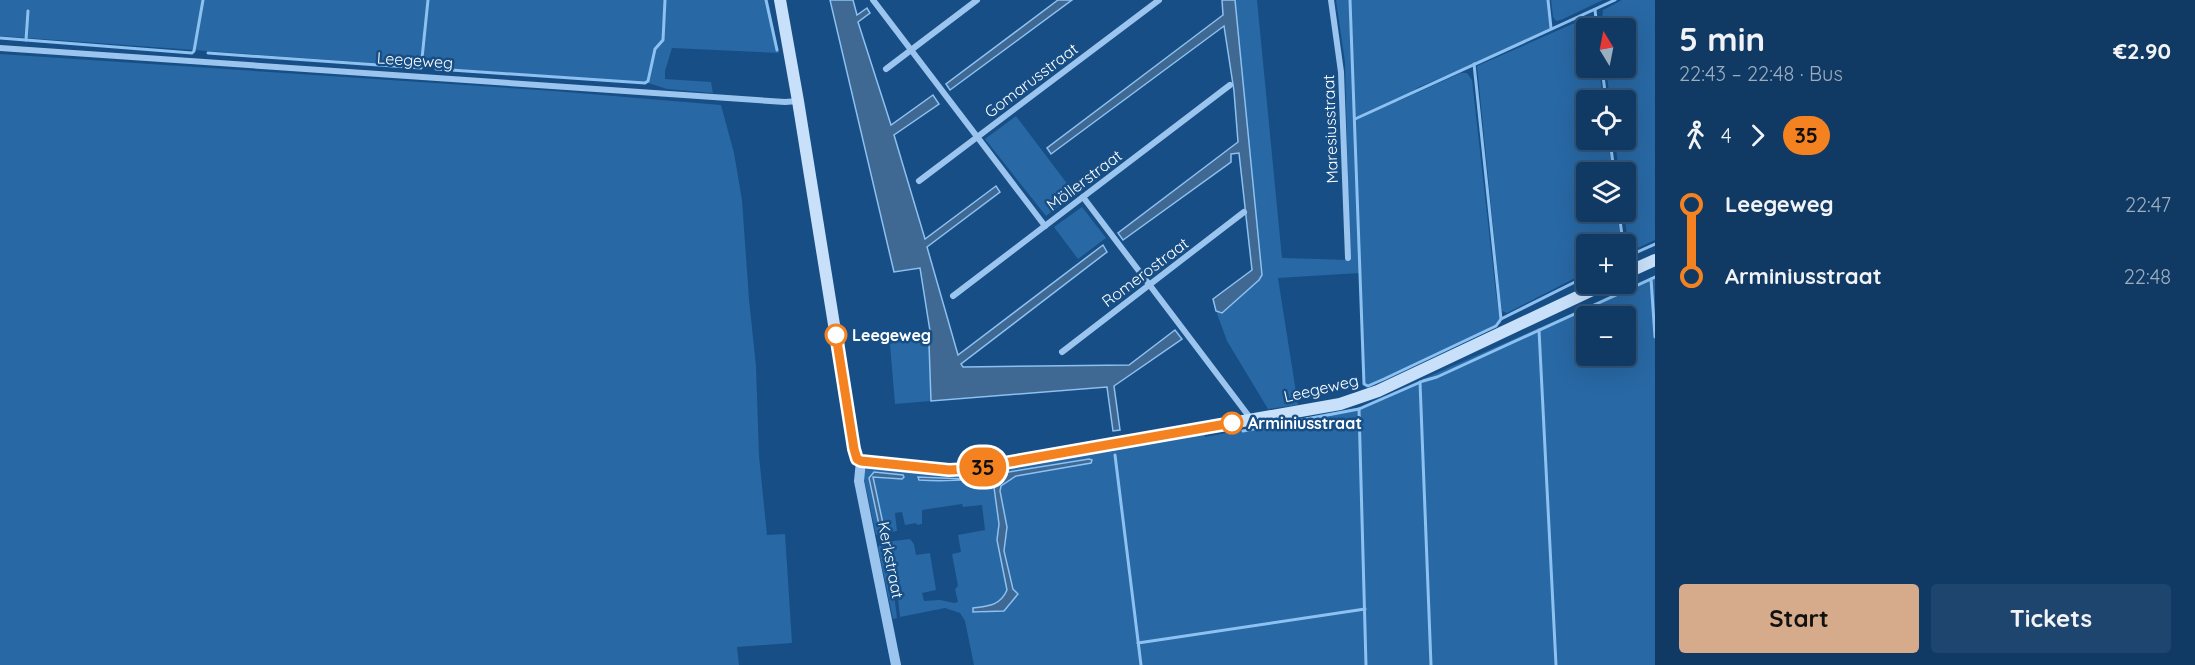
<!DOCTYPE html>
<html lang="en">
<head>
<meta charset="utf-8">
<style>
  :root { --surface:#103a64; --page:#1e456d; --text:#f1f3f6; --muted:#9cadbf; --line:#305478; --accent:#d6ab8b }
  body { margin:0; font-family:Quicksand,sans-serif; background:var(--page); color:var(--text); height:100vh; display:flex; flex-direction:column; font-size:22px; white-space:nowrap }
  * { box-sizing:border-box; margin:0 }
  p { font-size:20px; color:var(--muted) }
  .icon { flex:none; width:33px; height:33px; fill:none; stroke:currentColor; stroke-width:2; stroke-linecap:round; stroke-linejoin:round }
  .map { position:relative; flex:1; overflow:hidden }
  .panel { display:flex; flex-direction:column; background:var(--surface); width:540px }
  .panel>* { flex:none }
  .badge { padding:0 12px; border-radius:20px; font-size:21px; line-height:39px }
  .needle { width:39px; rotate:350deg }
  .controls { position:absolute; left:1576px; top:18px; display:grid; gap:12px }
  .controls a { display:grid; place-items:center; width:60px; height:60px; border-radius:6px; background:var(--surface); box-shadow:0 6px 24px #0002,0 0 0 2px var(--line); font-size:30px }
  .map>.badge { position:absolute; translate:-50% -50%; box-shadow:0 0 0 3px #fff }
  .legs { display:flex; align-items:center; gap:9px; height:66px; padding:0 24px; font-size:20px }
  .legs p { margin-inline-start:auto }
  .summary { display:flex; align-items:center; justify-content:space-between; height:102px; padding:0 24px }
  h1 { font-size:33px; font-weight:700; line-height:45px }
  .button { display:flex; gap:12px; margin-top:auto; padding:12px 24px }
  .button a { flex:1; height:69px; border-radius:6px; background:var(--accent); color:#111; font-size:24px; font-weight:700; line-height:69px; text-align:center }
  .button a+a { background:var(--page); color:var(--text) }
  ul { padding:0 24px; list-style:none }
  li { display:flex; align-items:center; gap:21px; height:72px; font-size:22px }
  li i { display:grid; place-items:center; width:9px; height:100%; margin:0 8px; background:currentColor }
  li i::after { content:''; width:15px; height:15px; margin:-8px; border:4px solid; border-radius:50%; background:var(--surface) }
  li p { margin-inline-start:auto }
  li:first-child i { background:linear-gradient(#0000 50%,currentColor 0) }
  li:last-child i { background:linear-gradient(currentColor 50%,#0000 0) }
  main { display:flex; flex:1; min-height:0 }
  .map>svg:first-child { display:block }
  .green { fill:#2868a4; fill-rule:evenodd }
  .water { fill:#3f6892; stroke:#8dc1f1; stroke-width:1.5 }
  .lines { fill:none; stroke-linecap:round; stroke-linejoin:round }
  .stream { stroke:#8dc1f1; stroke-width:3 }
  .minor { stroke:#9bc5ee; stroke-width:6 }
  .tertiary { stroke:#9bc5ee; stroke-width:10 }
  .secondary { stroke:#c8e0fa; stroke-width:12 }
  .line-1-casing { stroke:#fff; stroke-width:14 }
  .line-1 { stroke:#f58220; stroke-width:9 }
  .stop-1-dot { fill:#fff; stroke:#f58220; stroke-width:3 }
  .labels { text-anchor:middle; stroke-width:5; stroke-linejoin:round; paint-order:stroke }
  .street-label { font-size:16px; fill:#fff; stroke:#164e85 }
  .stop-label { font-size:16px; font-weight:bold; fill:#fff; stroke:#164e85; text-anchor:start }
</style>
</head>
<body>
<main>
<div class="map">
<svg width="1655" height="665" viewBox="0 0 1655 665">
  <rect width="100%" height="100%" fill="#164e85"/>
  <g class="green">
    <polygon points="0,0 768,0 779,53 672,48 665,71 665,79 711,82 713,93 667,89 648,83 0,36"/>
    <polygon points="1235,0 1257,0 1282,258 1350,260 1345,62 1336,0 1548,0 1551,28 1474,64 1419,87 1396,102 1461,73 1467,73 1472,80 1496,294 1501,323 1365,388 1360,273 1278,278 1298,405 1268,409 1227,341 1216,311 1222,312 1259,280 1262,275"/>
    <polygon points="1551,0 1603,0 1561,20 1556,21 1553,17"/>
    <polygon points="1622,0 1655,0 1655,240 1629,252 1624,212 1626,212 1626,172 1619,172 1615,140 1626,140 1626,100 1610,100 1606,68 1626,68 1626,28 1601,28 1603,10"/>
    <polygon points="1586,18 1593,22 1594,28 1587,28 1587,68 1599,68 1603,100 1587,100 1587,140 1608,140 1612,172 1587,172 1587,212 1617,212 1621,244 1587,244 1587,272 1507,313 1502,311 1500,296 1477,66"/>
    <polygon points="0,54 554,91 721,105 734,153 742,200 749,299 756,366 759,456 767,535 785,534 792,643 737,647 739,665 0,665"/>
    <polygon points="1016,116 1075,194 1046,216 985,139"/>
    <polygon points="1082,207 1106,238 1078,259 1054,227"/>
    <path d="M 1655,277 L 1655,665 L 974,665 L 965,621 L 960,613 L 945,608 L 900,617 L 894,560 L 885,542 L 910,539 L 914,544 L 916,555 L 930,553 L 936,590 L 922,593 L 924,601 L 940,600 L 954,603 L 958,602 L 955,589 L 958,586 L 952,554 L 961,552 L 958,535 L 985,530 L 982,505 L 963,507 L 962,504 L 922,510 L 922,524 L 917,525 L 916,523 L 905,525 L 902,512 L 895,513 L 897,531 L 884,533 L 873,478 L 875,476 L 902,479 L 874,472 L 869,478 L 881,534 L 876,535 L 863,474 L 866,469 L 870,467 L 946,474 L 1204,433 L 1205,437 L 1357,408 ZM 1587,316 L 1626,316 L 1626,356 L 1587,356 ZM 1092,460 L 1091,463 L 1016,476 L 1001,486 L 1000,491 L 1007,527 L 1004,551 L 1015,592 L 1009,607 L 980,613 L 973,612 L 973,608 C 988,606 1000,606 1007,590 L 997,540 L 999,524 L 993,480 L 990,477 C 963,480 946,483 919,477 L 965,479 Z"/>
    <polygon points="930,331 929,344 931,401 895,404 890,344"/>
    <polygon points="883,542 890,561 897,618 893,619 878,548 880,544"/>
  </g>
  <g class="water">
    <polygon points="830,0 853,0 857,15 867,8 870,13 858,22 891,125 933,95 939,104 894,135 925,239 996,186 1000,192 927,247 958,355 1103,245 1107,252 961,364 963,367 1129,365 1175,330 1182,339 1114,386 1120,430 1113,431 1107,387 931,401 929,344 930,331 920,268 894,272"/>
    <polygon points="1058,0 1072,0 950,90 946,84"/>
    <polygon points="1222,0 1235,0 1262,275 1259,280 1222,313 1216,311 1213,299 1252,270 1239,153 1231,154 1231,162 1123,240 1118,233 1238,142 1234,91 1224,26 1051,154 1047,148 1223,15"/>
    <path d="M 1089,459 L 1092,460 L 1091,463 L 1016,476 L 1001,486 L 1000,491 L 1007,527 L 1004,551 L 1013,589 L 1018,594 L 1004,611 L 973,612 L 973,608 C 988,606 1000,606 1007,590 L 997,540 L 999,524 L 993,480 L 990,477 C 964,480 945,482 919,480 L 918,477 L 965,479 Z"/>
    <polygon points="874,472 903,475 904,477 902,479 873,477 885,533 881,534 869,478"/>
  </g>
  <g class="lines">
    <g class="stream">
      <polyline points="766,0 777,50"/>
      <polyline points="1350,0 1364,384 1368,386 1384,379 1496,326 1501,319 1587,276"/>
      <polyline points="1548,0 1551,28"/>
      <polyline points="1595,10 1597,28"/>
      <polyline points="0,38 192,53 194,51 203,0"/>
      <polyline points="26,40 28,11"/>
      <polyline points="208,53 421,68 428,0"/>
      <polyline points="1474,64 1501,319"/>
      <polyline points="1602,68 1606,100"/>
      <polyline points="436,69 645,83 648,81 655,49 663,40 665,0"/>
      <polyline points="1355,119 1615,0"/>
      <polyline points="1610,140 1614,172"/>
      <polyline points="1619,212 1623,244"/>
      <polyline points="1626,257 1655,244"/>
      <polyline points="1651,279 1655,337"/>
      <polyline points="1539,330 1556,665"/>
      <polyline points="1420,382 1431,665"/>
      <polyline points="1359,409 1366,665"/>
      <polyline points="1243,431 1359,409 1423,381 1437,377 1655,277"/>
      <polyline points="1115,455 1141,665"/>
      <polyline points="1138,643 1365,609"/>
    </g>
    <g class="minor">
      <polyline points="873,0 1045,226"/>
      <polyline points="1331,0 1341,72 1348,258"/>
      <polyline points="0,48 785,102 798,101"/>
      <polyline points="886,69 977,0"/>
      <polyline points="919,181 1159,0"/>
      <polyline points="1083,197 1251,419"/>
      <polyline points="953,296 1230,85"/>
      <polyline points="1062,352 1244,212"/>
    </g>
    <polyline class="tertiary" points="861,461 859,481 896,665"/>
    <g class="secondary">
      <polyline points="780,0 798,101 854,449 857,459 861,461 949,470 970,469 1340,404 1378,391 1605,284"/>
      <polyline points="1626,273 1655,260"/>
    </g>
  </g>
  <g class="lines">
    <defs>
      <polyline id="line-1" points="836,335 854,449 857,459 861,461 949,470 970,469 1232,423"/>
    </defs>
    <use href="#line-1" class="line-1-casing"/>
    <use href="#line-1" class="line-1"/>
  </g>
  <g class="stop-1-dot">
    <circle cx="836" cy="335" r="10"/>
    <circle cx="1232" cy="423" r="10"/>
  </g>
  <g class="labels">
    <g class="street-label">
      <text transform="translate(415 60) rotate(4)" y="6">Leegeweg</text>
      <text transform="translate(1031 80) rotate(-37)" y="6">Gomarusstraat</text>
      <text transform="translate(1330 129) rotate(-92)" y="6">Maresiusstraat</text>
      <text transform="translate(1084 180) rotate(-37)" y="6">Möllerstraat</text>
      <text transform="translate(1145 272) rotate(-37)" y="6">Romerostraat</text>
      <text transform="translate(1321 388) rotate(-13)" y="6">Leegeweg</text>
      <text transform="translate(891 560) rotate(79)" y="6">Kerkstraat</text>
    </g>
    <g class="stop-label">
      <text x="852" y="341">Leegeweg</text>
      <text x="1248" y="429">Arminiusstraat</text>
    </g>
  </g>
</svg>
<div class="controls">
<a><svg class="needle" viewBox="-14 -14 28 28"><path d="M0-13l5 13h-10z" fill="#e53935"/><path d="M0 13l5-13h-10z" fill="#9cadbf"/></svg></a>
<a><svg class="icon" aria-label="locate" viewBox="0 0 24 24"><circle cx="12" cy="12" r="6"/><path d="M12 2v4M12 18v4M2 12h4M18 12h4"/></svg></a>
<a><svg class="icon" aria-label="layers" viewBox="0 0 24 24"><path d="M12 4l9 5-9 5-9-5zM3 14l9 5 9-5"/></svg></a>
<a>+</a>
<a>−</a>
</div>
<b class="badge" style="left:983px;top:467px;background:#f58220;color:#111">35</b>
</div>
<section class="panel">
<div class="summary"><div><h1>5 min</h1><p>22:43 – 22:48 · Bus</p></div><b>€2.90</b></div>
<div class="legs"><svg class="icon" aria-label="walk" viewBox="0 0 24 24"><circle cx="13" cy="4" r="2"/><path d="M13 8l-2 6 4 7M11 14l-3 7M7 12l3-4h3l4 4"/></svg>4<svg class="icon" aria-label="forward" viewBox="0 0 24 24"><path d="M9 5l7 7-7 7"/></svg><b class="badge" style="background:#f58220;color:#111">35</b></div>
<ul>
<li><i style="color:#f58220"></i><b>Leegeweg</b><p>22:47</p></li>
<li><i style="color:#f58220"></i><b>Arminiusstraat</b><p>22:48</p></li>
</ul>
<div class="button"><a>Start</a><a>Tickets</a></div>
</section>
</main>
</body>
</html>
